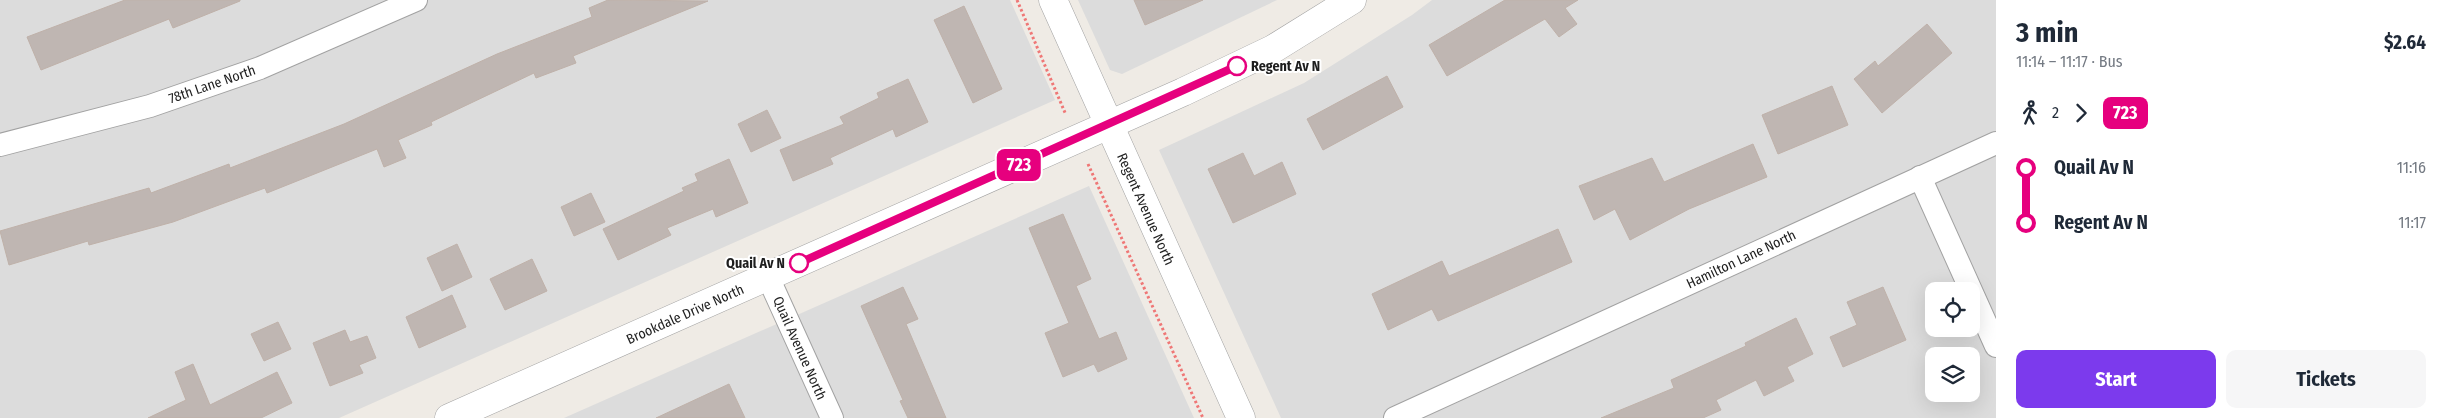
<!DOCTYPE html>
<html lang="en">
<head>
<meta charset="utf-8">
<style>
  :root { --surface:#fff; --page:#f6f6f7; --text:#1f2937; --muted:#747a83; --accent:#7c3aed }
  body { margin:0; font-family:"Fira Sans Condensed",sans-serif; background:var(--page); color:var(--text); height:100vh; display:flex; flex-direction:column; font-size:19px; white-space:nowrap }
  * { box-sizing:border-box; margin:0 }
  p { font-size:16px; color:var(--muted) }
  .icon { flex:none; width:28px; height:28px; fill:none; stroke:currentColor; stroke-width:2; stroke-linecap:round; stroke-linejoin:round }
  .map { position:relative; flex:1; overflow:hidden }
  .side { display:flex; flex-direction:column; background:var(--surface); width:450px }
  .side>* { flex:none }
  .badge { padding:0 10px; border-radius:8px; font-size:18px; line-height:32px }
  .controls { position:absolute; left:1925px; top:282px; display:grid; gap:10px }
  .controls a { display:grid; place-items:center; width:55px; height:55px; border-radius:10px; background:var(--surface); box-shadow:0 5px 20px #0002; font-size:25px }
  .map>.badge { position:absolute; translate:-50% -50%; box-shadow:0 0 0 2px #fff }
  .legs { display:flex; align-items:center; gap:8px; height:55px; padding:0 20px; font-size:16px }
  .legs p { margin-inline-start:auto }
  .headline { display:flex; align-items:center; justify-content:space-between; height:85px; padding:0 20px }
  h1 { font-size:28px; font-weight:700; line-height:38px }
  .primary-button { display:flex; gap:10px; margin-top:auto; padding:10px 20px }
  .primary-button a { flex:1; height:58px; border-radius:10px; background:var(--accent); color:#fff; font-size:20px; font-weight:700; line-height:58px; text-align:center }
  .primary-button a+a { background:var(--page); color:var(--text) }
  ul { padding:0 20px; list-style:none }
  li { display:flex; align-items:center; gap:18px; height:55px; font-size:19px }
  li i { display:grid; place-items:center; width:8px; height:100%; margin:0 6px; background:currentColor }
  li i::after { content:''; width:12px; height:12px; margin:-6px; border:4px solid; border-radius:50%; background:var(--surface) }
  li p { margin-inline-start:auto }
  li:first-child i { background:linear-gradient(#0000 50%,currentColor 0) }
  li:last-child i { background:linear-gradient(currentColor 50%,#0000 0) }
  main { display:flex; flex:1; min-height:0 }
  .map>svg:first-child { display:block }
  .residential { fill:#dcdcdc; fill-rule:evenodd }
  .building { fill:#bfb6b2; stroke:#bfb1a9 }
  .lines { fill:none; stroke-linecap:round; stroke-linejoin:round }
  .minor-casing { stroke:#a2a2a2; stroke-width:24 }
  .tertiary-casing { stroke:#a2a2a2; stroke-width:29 }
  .path { stroke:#ef7776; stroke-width:3; stroke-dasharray:2.5 2.5; stroke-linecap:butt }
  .minor { stroke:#fff; stroke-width:22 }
  .tertiary { stroke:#fff; stroke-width:28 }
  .line-1-casing { stroke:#fff; stroke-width:11 }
  .line-1 { stroke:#e6007e; stroke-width:8 }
  .stop-1-dot { fill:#fff; stroke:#e6007e; stroke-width:2.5 }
  .labels { text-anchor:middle; stroke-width:4; stroke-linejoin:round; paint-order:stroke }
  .stop-label { font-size:14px; font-weight:bold; fill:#1e1e1e; stroke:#fff; text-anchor:start }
  .street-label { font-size:14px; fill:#1e1e1e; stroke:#fff }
</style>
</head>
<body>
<main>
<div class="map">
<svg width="1996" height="418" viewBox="0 0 1996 418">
  <rect width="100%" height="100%" fill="#efebe5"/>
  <g class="residential">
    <polygon points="0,0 1010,0 1055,100 339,418 0,418"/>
    <polygon points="1078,0 1277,0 1122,74 1110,70"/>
    <path d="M 1432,0 L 1996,0 L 1996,418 L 1281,418 L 1159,150 L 1304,83 L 1412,15 ZM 1934,291 L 1971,291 L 1971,329 L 1934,329 ZM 1934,356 L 1971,356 L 1971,394 L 1934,394 Z"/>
    <polygon points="1089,186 1194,418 564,418"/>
  </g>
  <g class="building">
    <polygon points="125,0 240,0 240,1 173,28 169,19 41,70 27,37"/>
    <polygon points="608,0 708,1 573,56 576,63 536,78 534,73 431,122 432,125 398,140 406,158 384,167 377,149 267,193 265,188 173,222 89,245 88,241 9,265 0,231 149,188 151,193 229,164 230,168 344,124 497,54 592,17 589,8"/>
    <polygon points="1134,0 1203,0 1145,25"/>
    <polygon points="1505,0 1578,0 1565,8 1577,24 1559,37 1545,19 1447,76 1429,45"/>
    <polygon points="964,6 1002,89 973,103 934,20"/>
    <polygon points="1927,24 1952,53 1882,113 1854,79 1875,61 1878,66"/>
    <polygon points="1387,76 1403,107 1323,150 1307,119"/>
    <polygon points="908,79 928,122 896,137 893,129 830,158 833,164 793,181 780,150 844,124 840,117 879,98 877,93"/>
    <polygon points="1832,86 1848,125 1778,154 1762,115"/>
    <polygon points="767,110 781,138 751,152 738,124"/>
    <polygon points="1753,144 1767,177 1689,209 1630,240 1615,209 1594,220 1579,186 1652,158 1664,182"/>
    <polygon points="1243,153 1254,176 1282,162 1296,194 1233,223 1208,169"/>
    <polygon points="729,159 748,203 716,217 713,209 667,228 671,235 618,260 603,229 684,191 682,188 698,181 695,174"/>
    <polygon points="591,193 605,222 574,236 561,207"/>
    <polygon points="1063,214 1091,279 1076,286 1099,339 1116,332 1127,359 1098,372 1094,364 1063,377 1045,333 1069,323 1029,228"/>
    <polygon points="1558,229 1572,262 1438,321 1432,309 1388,330 1372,294 1442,261 1449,276"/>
    <polygon points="457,244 472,277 442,291 427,258"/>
    <polygon points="532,259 547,291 505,310 490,279"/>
    <polygon points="903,287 918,319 906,324 946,418 908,418 900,401 903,400 861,306"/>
    <polygon points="1883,287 1906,340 1843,367 1830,337 1857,325 1847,302"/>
    <polygon points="452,295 466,327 419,348 406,317"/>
    <polygon points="1796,318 1813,354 1787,367 1794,381 1764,396 1756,380 1716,400 1721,410 1703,418 1601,418 1674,388 1671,380 1746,346 1745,343"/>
    <polygon points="278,322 291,349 264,361 251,334"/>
    <polygon points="345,330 350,342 367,336 376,358 359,365 363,373 330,386 313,343"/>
    <polygon points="193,364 210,405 277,372 292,403 261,418 148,418 186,400 175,372"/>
    <polygon points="729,384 745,418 656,418"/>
  </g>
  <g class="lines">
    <defs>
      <g id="minor">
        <polyline points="0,145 150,106 260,68 416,0"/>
        <polyline points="1920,177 1996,346"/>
        <polyline points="768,277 832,418"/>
        <polyline points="1395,418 1996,143"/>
      </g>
      <g id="tertiary">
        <polyline points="1053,0 1241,418"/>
        <polyline points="449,418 1183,92 1273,49 1352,0"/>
      </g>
    </defs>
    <use href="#minor" class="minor-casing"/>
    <use href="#tertiary" class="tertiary-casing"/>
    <g class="path">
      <polyline points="1017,0 1066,115"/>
      <polyline points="1088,164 1203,418"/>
    </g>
    <use href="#minor" class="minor"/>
    <use href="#tertiary" class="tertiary"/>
  </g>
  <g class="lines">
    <defs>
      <polyline id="line-1" points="799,263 1237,66"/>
    </defs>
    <use href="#line-1" class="line-1-casing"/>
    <use href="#line-1" class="line-1"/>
  </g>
  <g class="stop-1-dot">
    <circle cx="1237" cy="66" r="9"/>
    <circle cx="799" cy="263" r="9"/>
  </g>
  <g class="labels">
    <g class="stop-label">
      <text x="1251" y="71">Regent Av N</text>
      <text x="785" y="268" text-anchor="end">Quail Av N</text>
    </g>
    <g class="street-label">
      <text transform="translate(212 84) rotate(-19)" y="5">78th Lane North</text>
      <text transform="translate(1146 209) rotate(66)" y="5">Regent Avenue North</text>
      <text transform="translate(1741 259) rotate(-25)" y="5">Hamilton Lane North</text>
      <text transform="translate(685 314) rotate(-24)" y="5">Brookdale Drive North</text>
      <text transform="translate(800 348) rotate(66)" y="5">Quail Avenue North</text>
    </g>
  </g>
</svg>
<div class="controls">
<a><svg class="icon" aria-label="locate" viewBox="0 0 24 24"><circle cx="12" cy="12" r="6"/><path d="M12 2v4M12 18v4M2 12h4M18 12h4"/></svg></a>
<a><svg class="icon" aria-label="layers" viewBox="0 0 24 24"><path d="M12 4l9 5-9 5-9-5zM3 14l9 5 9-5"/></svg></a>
</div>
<b class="badge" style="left:1019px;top:165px;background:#e6007e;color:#fff">723</b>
</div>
<section class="side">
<div class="headline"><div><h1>3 min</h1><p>11:14 – 11:17 · Bus</p></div><b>$2.64</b></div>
<div class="legs"><svg class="icon" aria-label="walk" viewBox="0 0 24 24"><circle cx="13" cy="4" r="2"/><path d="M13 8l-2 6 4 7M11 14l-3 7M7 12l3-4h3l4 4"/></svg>2<svg class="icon" aria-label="forward" viewBox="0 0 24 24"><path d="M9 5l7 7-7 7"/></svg><b class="badge" style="background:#e6007e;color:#fff">723</b></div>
<ul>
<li><i style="color:#e6007e"></i><b>Quail Av N</b><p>11:16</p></li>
<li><i style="color:#e6007e"></i><b>Regent Av N</b><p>11:17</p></li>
</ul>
<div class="primary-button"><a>Start</a><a>Tickets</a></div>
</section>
</main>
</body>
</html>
